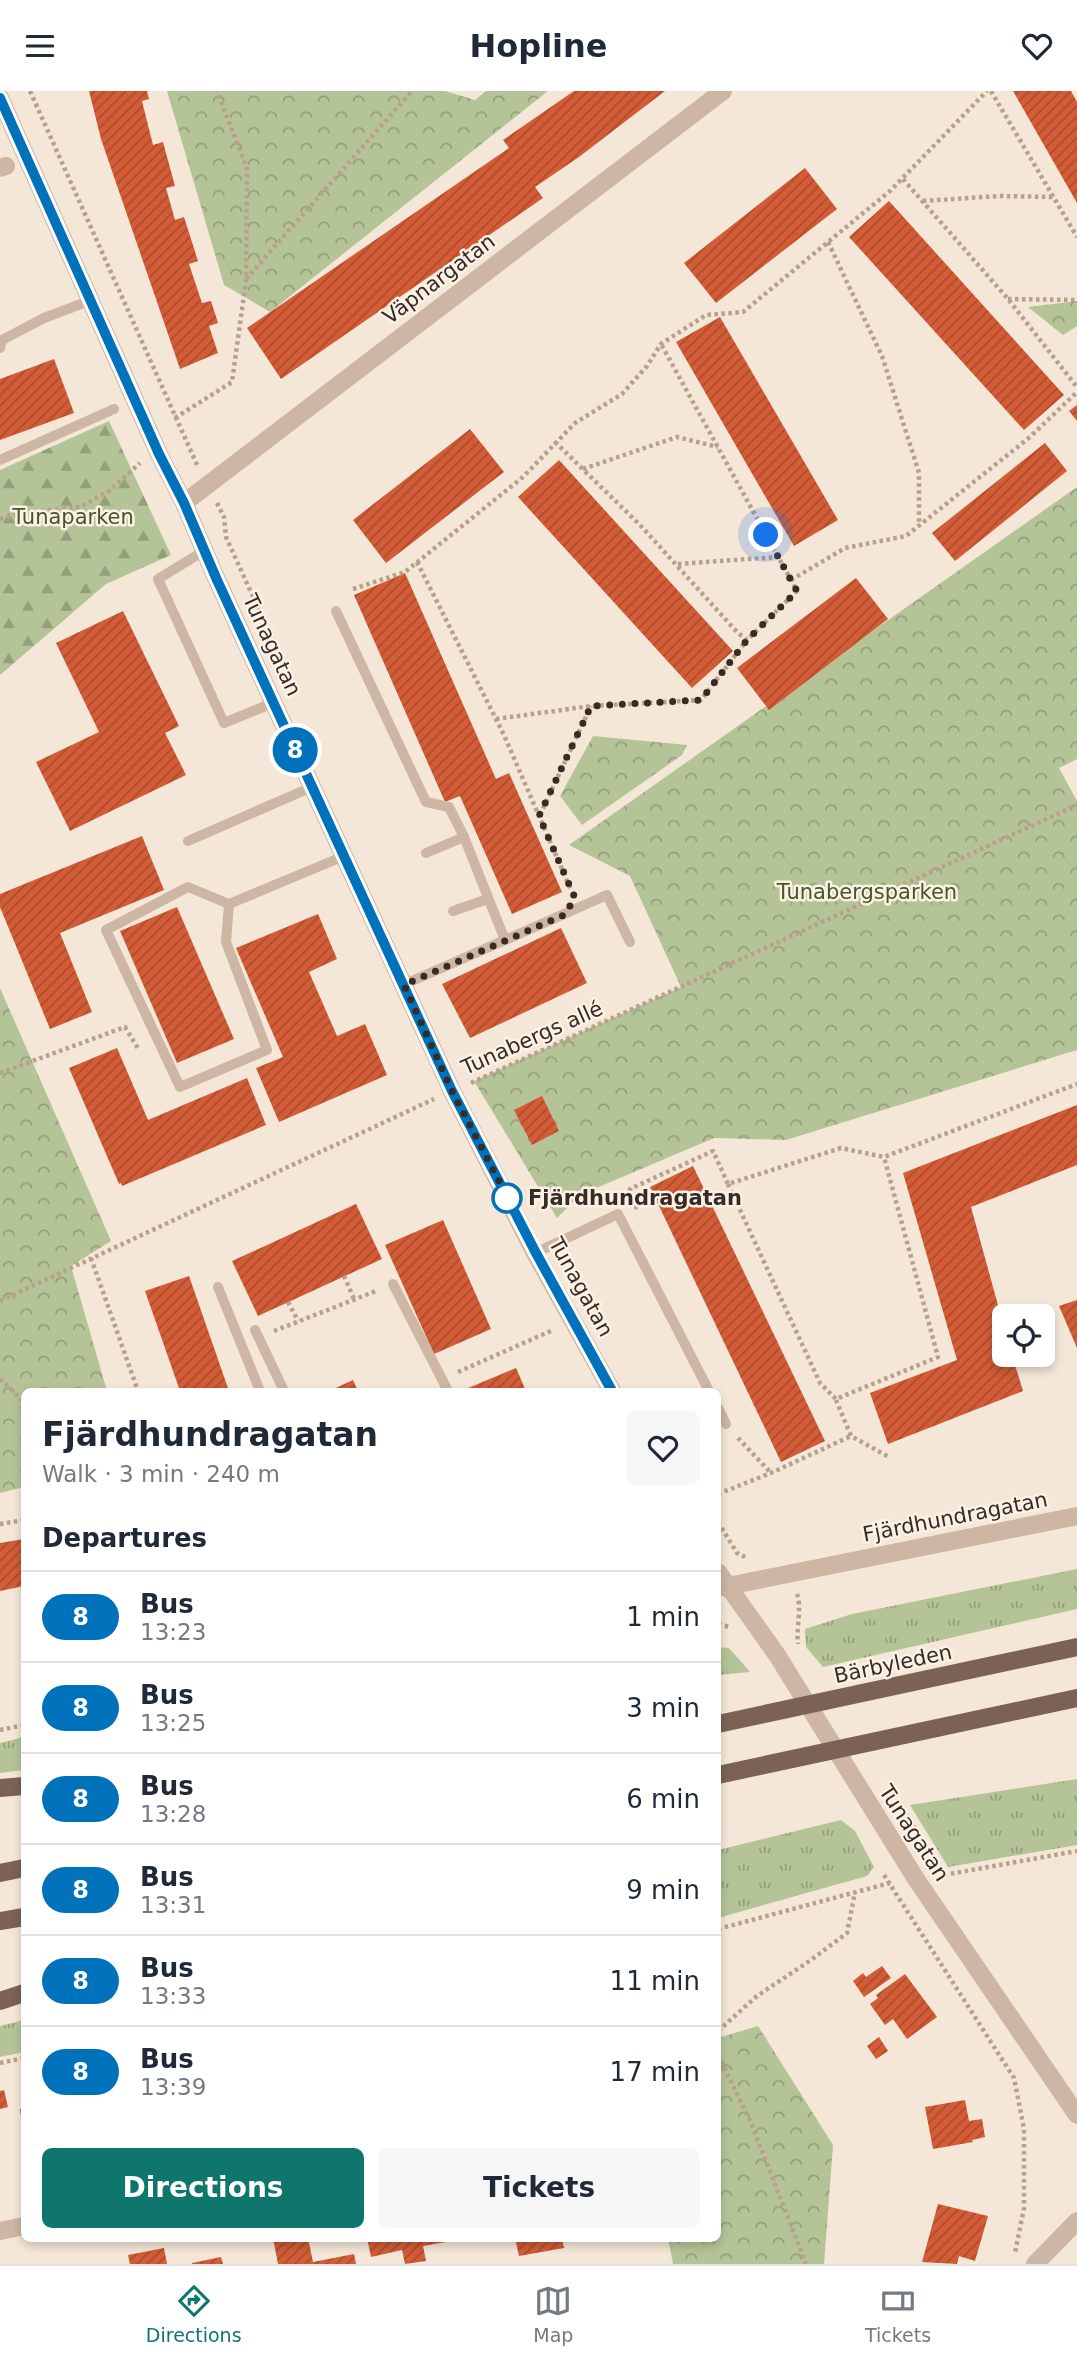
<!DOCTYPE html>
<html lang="en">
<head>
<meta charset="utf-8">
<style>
  :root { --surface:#fff; --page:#f6f6f7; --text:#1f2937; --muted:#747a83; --line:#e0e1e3; --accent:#0f766e }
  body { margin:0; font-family:"DejaVu Sans",sans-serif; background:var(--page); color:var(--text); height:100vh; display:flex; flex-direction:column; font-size:26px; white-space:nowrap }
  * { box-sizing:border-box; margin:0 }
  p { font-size:23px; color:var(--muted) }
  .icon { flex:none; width:38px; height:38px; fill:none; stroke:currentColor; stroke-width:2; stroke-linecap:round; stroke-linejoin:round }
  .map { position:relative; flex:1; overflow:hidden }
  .side { position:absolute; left:21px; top:1297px; width:700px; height:854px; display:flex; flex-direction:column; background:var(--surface); border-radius:10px; box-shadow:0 4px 10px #0003 }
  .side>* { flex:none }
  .badge { padding:0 14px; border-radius:23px; font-size:24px; line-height:46px }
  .tools { position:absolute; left:992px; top:1213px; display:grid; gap:14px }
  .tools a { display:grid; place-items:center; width:63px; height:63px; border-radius:10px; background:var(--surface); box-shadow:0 4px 10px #0003; font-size:35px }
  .you { position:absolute; width:35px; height:35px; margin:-18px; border:5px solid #fff; border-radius:50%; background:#1a73e8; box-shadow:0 0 0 10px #1a73e833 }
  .map>.badge { position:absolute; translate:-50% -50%; box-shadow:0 0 0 4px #fff }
  h2 { padding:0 21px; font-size:26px; line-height:63px }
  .round { display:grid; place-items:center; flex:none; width:74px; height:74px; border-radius:10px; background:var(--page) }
  .summary { display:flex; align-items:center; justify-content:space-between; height:119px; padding:0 21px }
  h1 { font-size:33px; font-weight:800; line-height:52px }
  .button { display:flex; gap:14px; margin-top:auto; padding:14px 21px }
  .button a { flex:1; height:80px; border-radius:10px; background:var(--accent); color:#fff; font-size:28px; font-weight:800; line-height:80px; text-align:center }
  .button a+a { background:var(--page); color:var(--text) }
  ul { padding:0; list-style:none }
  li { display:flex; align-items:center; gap:21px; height:91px; padding:0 21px; border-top:2px solid var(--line) }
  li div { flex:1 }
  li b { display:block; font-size:26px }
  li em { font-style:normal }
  li .badge { min-width:77px; font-weight:700; text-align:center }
  header { display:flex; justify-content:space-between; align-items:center; height:91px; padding:0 21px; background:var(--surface); font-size:32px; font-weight:800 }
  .menu { display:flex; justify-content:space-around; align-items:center; height:98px; border-top:2px solid var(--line); background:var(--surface); font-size:19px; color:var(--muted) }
  .menu a { display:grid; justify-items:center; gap:4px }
  .menu .current { color:var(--accent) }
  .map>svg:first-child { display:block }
  .grass { fill:url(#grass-tufts) }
  .forest { fill:url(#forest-firs) }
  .park { fill:url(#park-crowns) }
  .building { fill:url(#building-hatch) }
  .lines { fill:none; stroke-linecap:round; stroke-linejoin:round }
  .path { stroke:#b9a08d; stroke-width:4.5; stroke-dasharray:3.5 3.5; stroke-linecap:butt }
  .lane { stroke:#cdb6a3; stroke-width:10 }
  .street { stroke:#cdb6a3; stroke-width:18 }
  .primary { stroke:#7b6255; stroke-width:18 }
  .line-casing { stroke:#fff; stroke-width:16 }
  .line { stroke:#0072bc; stroke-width:10 }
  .walk { stroke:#372b26; stroke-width:7; stroke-dasharray:0 12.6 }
  .stop-dot { fill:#fff; stroke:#0072bc; stroke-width:3.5 }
  .labels { text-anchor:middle; stroke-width:5; stroke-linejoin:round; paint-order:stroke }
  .street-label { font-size:21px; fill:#372b26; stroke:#fbf1e5 }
  .park-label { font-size:21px; fill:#465827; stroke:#fbf1e5 }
  .stop-label { font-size:21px; font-weight:bold; fill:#372b26; stroke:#fbf1e5; text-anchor:start }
</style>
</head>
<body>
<header><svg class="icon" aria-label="menu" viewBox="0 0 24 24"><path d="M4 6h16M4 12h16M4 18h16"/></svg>Hopline<svg class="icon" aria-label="heart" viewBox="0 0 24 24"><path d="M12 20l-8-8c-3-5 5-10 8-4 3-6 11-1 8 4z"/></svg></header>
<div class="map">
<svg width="1077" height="2173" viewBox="0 0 1077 2173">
  <defs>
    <pattern id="grass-tufts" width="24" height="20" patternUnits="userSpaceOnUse" patternTransform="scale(1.75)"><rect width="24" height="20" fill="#b5c497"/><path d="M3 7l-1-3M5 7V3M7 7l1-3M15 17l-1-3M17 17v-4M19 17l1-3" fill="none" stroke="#949f7b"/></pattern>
    <pattern id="forest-firs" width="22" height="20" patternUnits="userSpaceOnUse" patternTransform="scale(1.75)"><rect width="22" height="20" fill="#b5c497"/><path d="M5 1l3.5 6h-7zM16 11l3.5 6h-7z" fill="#949f7b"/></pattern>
    <pattern id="park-crowns" width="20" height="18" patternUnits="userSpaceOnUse" patternTransform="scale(1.75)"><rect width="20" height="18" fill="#b5c497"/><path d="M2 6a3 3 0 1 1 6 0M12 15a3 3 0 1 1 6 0" fill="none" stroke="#949f7b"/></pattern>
    <pattern id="building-hatch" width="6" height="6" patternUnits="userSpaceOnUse" patternTransform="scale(1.75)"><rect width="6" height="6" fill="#d35c37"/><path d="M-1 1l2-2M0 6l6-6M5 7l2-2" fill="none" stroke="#ac4c2e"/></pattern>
  </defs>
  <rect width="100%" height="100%" fill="#f4e7d8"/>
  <g class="grass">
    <polygon points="1077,1478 1077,1518 823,1576 806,1556 805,1538 852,1523"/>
    <polygon points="718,1556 729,1557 750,1581 718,1584"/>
    <polygon points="24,1646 24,1679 0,1682 0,1652"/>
    <polygon points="1077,1688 1077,1754 948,1776 910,1714"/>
    <polygon points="841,1729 855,1740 874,1776 867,1785 718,1827 718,1759"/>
    <polygon points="24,1929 24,1961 0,1966 0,1935"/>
  </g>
  <polygon class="forest" points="109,330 171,464 106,493 0,584 0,379"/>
  <g class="park">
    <polygon points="167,0 445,0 475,9 486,0 548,0 270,221 224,194"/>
    <polygon points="1077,210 1077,235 1063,244 1028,216"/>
    <polygon points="1077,396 1077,668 1059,677 1077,710 1077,959 786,1049 714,1047 580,1104 557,1127 474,990 681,896 630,785 569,754"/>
    <polygon points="593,645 687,654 682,664 582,734 560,705"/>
    <polygon points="0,897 111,1150 71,1175 107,1300 24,1300 24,1396 0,1402"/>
    <polygon points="758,1935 833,2054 824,2173 673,2173 668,2147 718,2147 718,1947"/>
  </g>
  <g class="building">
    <polygon points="89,0 147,0 149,8 142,10 153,54 163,51 175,95 166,97 175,129 184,126 198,170 189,173 202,212 211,210 218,232 209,235 218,262 180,278 101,48"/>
    <polygon points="574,0 665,0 579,66 535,96 543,107 281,288 247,237 509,57 503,49"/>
    <polygon points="1013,0 1071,0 1077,11 1077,112"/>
    <polygon points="805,77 837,118 716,212 684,172"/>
    <polygon points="889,110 1064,304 1024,339 849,146"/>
    <polygon points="720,226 838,429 794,455 676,251"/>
    <polygon points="54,268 74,322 0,349 0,288"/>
    <polygon points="1077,314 1077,330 1069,320"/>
    <polygon points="470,338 504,381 386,472 353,429"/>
    <polygon points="1045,352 1067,380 955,470 932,442"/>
    <polygon points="559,369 733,560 692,597 518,406"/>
    <polygon points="405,482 496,688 509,682 562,801 512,823 460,705 445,711 354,504"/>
    <polygon points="856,487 888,528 769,619 737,577"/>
    <polygon points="123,520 179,635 165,642 186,684 70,740 36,671 99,641 56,552"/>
    <polygon points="142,745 164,799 60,842 92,921 50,938 0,816 0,803"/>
    <polygon points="177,816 234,948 177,972 120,840"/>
    <polygon points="318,823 337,868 309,881 337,945 365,933 387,984 279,1031 256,977 283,966 236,857"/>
    <polygon points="561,837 587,892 470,947 442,893"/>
    <polygon points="117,957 148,1029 247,987 266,1034 122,1095 121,1092 119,1093 69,977"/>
    <polygon points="542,1005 559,1040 532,1054 514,1019"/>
    <polygon points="1077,1014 1077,1074 971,1116 1004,1236 1004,1264 1012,1264 1023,1300 888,1353 870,1302 957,1269 903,1082"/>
    <polygon points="693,1075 825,1350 781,1371 650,1096"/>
    <polygon points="356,1113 382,1168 258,1225 232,1170"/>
    <polygon points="443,1129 491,1238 434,1263 385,1154"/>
    <polygon points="189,1185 229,1300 180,1300 145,1200"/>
    <polygon points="1077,1209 1077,1257 1059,1215"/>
    <polygon points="516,1277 526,1300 461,1300"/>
    <polygon points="353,1289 358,1300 329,1300"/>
    <polygon points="24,1448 24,1495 0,1500 0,1452"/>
    <polygon points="882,1875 891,1887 864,1906 853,1890 863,1882 866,1886"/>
    <polygon points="905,1883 937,1926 907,1948 893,1928 885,1934 870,1913 878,1907 876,1904"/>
    <polygon points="879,1946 888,1960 876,1968 867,1955"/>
    <polygon points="4,1999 8,2016 0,2018 0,2000"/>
    <polygon points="965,2009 969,2030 982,2028 985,2046 972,2049 973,2051 933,2058 925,2016"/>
    <polygon points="24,2017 24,2040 23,2041 20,2018"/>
    <polygon points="938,2113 988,2125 975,2170 959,2165 957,2173 922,2171"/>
    <polygon points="273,2147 308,2147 313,2171 354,2163 356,2173 278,2173"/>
    <polygon points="367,2147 457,2147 457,2149 423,2155 426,2170 405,2173 402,2159 371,2166"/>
    <polygon points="515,2147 562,2147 564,2157 519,2165"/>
    <polygon points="164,2157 167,2173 130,2173 128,2164"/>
    <polygon points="221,2166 223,2173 192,2173 192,2172"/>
  </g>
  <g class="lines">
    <g class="path">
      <polyline points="30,0 198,376"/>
      <polyline points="991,0 1077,146"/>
      <polyline points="903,88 1008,208 1077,296"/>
      <polyline points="923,110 999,105 1053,106"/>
      <polyline points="828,151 882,265 919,382 919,434"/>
      <polyline points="246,188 412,0"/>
      <polyline points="1008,208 1077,209"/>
      <polyline points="175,327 232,291 246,189 247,78 217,0"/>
      <polyline points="555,351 641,435 737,541 747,549 797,500 661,253"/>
      <polyline points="583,378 677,346 718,356"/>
      <polyline points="217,412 224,426 226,446 284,574"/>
      <polyline points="0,428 23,422 80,416 109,400 140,372"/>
      <polyline points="417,471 504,644 571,799"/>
      <polyline points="678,473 778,466"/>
      <polyline points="791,489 845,457 906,445 1030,346 1077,301"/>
      <polyline points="353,498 405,481 523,386 575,332 622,303 647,275 661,253 706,224 743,221 890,100 987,0"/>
      <polyline points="496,628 591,615 701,609 747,549"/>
      <polyline points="540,724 591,615"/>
      <polyline points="0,982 125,936 139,959"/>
      <polyline points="471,992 1077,714"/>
      <polyline points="728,1093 820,1292 836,1308 938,1266 884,1066"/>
      <polyline points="634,1117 638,1115 630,1098 713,1060 728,1093 841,1057 884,1066 1077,993"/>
      <polyline points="91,1167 138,1300"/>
      <polyline points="344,1185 354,1208"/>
      <polyline points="0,1210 434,1008"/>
      <polyline points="288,1211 298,1230"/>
      <polyline points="274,1240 376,1200"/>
      <polyline points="458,1281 553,1239"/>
      <polyline points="0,1288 24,1311"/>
      <polyline points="836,1309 851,1345 889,1366"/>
      <polyline points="738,1347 771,1382"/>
      <polyline points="718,1403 771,1382 851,1345"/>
      <polyline points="718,1431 737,1462 747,1467"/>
      <polyline points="0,1433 24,1429"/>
      <path d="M 797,1503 C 802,1517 796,1537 798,1553"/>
      <polyline points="718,1533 730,1536"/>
      <polyline points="0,1639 24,1634"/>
      <polyline points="902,1717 945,1784"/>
      <polyline points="884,1784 1014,1987 1024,2038 1024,2117 1015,2162"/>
      <polyline points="944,1784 1077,1760"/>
      <polyline points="718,1838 890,1792"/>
      <polyline points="718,1940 757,1905 811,1869 847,1842 855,1801"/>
      <polyline points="718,1964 751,2032 806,2173"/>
      <polyline points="0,1972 24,1967"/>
    </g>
    <g class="lane">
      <polyline points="0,257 2,249 44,227 89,210"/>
      <polyline points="0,369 114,318"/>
      <polyline points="204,460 158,488 224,632 273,612"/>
      <polyline points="336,520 426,711 449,716 464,746 505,849"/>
      <polyline points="188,750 312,696"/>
      <polyline points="426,762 464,746"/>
      <polyline points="229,813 226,851 267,959 180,996 106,839 188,796 229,813 344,765"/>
      <polyline points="453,820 488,808"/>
      <polyline points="403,894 607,804 630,851"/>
      <polyline points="535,1162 618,1123 709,1300"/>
      <polyline points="393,1193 448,1300"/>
      <polyline points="218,1196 260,1300"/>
      <polyline points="255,1239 284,1300"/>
      <polyline points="718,1317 726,1333"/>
    </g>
    <g class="street">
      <polyline points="0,7 159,363 184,412 217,489 452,1000 535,1162 612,1300"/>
      <polyline points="0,77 6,75"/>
      <polyline points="184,412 723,0"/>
      <polyline points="718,1481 777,1564 916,1788 1077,2024"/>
      <polyline points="718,1497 1077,1425"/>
      <polyline points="0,2140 24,2135"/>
      <polyline points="1035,2173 1077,2130"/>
    </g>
    <g class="primary">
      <polyline points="718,1633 1077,1556"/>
      <polyline points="718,1684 1077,1607"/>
      <polyline points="0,1697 24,1695"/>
      <polyline points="0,1782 24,1777"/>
      <polyline points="0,1830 24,1826"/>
      <polyline points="0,1910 24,1902"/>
    </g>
  </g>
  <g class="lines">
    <defs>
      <polyline id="line" points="0,7 159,363 184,412 217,489 452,1000 536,1162 612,1300"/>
    </defs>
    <use href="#line" class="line-casing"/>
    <use href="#line" class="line"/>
    <polyline class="walk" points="507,1107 512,1115 452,1000 404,894 564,824 575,807 539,725 591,615 701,609 747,549 797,500 766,444"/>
  </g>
  <circle class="stop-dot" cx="507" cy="1107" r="14"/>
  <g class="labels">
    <g class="street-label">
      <text transform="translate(439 188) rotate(-37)" y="7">Väpnargatan</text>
      <text transform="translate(272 554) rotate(65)" y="7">Tunagatan</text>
      <text transform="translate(532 947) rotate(-24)" y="7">Tunabergs allé</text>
      <text transform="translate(581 1196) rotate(61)" y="7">Tunagatan</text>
      <text transform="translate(955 1426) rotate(-11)" y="7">Fjärdhundragatan</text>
      <text transform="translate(893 1573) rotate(-12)" y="7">Bärbyleden</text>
      <text transform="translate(914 1742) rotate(57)" y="7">Tunagatan</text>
    </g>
    <g class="park-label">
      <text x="73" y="433">Tunaparken</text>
      <text x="867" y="808">Tunabergsparken</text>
    </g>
    <g class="stop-label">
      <text x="528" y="1114">Fjärdhundragatan</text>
    </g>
  </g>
</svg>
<div class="tools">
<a><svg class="icon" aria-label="locate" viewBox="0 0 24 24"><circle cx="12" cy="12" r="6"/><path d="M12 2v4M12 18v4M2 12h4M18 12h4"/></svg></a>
</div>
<div class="you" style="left:766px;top:444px"></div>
<b class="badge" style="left:295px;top:659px;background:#0072bc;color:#fff">8</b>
<section class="side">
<div class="summary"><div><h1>Fjärdhundragatan</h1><p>Walk · 3 min · 240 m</p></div><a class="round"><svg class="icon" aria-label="heart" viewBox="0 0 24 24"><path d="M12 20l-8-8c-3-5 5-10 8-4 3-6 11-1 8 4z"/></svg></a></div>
<h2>Departures</h2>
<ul>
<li><span class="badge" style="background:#0072bc;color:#fff">8</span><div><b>Bus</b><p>13:23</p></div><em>1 min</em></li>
<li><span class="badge" style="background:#0072bc;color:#fff">8</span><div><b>Bus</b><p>13:25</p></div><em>3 min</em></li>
<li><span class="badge" style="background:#0072bc;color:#fff">8</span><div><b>Bus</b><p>13:28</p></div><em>6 min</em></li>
<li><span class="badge" style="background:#0072bc;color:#fff">8</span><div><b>Bus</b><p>13:31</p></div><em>9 min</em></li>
<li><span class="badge" style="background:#0072bc;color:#fff">8</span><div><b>Bus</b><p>13:33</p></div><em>11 min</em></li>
<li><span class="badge" style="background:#0072bc;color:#fff">8</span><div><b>Bus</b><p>13:39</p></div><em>17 min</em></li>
</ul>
<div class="button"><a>Directions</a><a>Tickets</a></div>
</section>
</div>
<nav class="menu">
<a class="current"><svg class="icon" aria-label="directions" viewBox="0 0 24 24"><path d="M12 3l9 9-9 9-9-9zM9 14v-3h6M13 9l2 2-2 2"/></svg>Directions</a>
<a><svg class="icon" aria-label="map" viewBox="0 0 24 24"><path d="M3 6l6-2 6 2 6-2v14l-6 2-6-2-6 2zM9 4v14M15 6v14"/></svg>Map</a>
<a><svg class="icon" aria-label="tickets" viewBox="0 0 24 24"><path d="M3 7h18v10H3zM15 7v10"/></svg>Tickets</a>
</nav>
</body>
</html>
